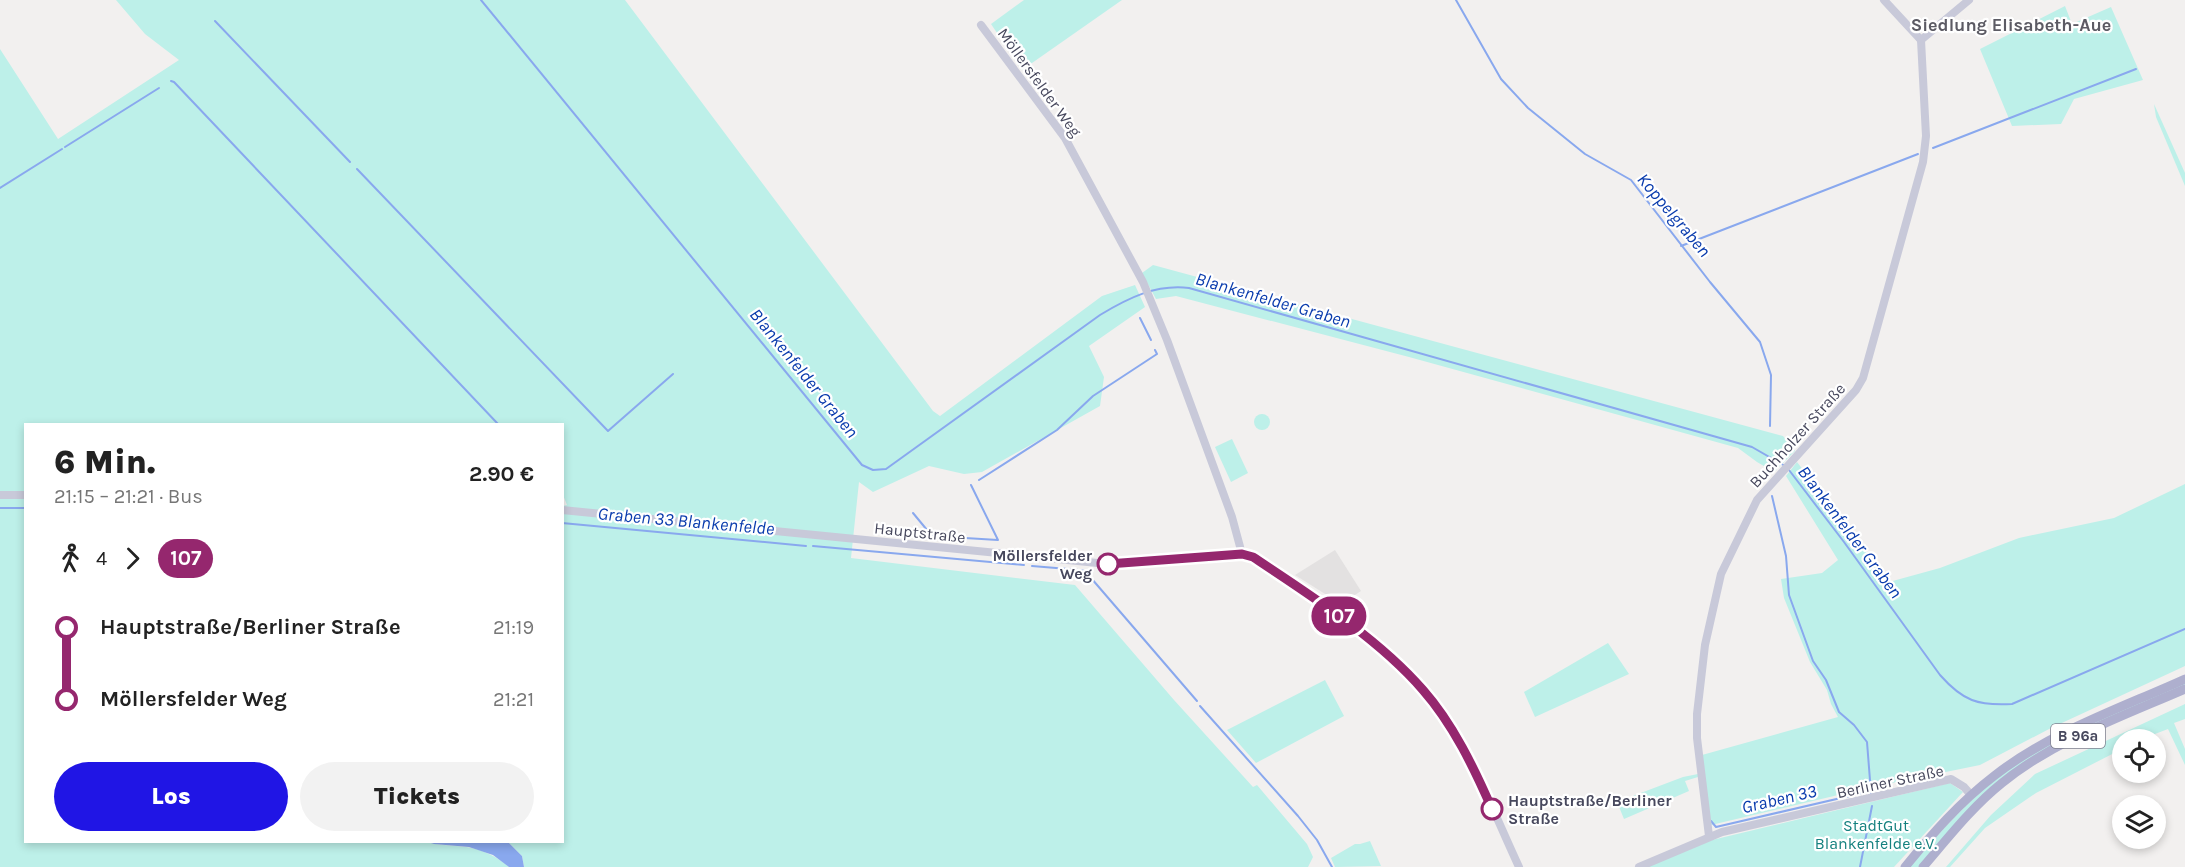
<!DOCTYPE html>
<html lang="de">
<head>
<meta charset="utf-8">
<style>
  :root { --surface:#fff; --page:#f2f2f2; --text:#222; --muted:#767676; --accent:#2015e5 }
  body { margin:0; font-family:Karla,sans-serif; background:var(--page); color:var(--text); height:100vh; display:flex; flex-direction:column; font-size:22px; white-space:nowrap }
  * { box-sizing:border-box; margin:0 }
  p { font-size:20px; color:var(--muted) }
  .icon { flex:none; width:33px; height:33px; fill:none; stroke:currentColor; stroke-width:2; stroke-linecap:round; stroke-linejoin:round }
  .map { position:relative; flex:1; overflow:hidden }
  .side { position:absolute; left:24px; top:423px; width:540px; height:420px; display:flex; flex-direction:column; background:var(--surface); border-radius:0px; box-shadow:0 3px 9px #0003 }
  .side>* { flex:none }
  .badge { padding:0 12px; border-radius:20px; font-size:21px; line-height:39px }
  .tools { position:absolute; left:2112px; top:729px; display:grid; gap:12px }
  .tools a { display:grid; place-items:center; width:54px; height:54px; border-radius:50%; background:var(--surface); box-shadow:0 3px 9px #0003; font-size:30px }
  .map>.badge { position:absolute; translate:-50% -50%; box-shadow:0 0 0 3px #fff }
  .legs { display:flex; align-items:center; gap:9px; height:66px; padding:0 30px; font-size:20px }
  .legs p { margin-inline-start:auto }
  .summary { display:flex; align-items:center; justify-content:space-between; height:102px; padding:0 30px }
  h1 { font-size:33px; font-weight:800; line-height:45px }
  .button { display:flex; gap:12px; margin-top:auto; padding:12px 30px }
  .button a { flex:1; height:69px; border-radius:36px; background:var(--accent); color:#fff; font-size:24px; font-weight:800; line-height:69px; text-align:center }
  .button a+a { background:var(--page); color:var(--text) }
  ul { padding:0 30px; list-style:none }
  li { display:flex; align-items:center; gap:21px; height:72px; font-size:22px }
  li i { display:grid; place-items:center; width:9px; height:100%; margin:0 8px; background:currentColor }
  li i::after { content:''; width:15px; height:15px; margin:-8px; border:4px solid; border-radius:50%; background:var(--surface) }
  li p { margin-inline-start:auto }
  li:first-child i { background:linear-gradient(#0000 50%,currentColor 0) }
  li:last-child i { background:linear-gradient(currentColor 50%,#0000 0) }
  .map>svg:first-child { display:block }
  .education { fill:#e3e1e1 }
  .green { fill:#bdf0e9 }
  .water { fill:#89a8ee }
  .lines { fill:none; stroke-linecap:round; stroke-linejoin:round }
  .stream { stroke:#89a8ee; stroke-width:2 }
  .minor { stroke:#c8c9d9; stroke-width:8 }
  .major { stroke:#aeafce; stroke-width:9 }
  .line-1-casing { stroke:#fff; stroke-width:14 }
  .line-1 { stroke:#95276e; stroke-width:9 }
  .stop-1-dot { fill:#fff; stroke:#95276e; stroke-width:3 }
  .labels { text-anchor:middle; stroke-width:4.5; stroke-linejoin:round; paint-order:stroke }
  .shield { fill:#fff; stroke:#7e7f8e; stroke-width:1.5 }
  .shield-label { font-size:15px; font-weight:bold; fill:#47485d }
  .street-label { font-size:16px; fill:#47485d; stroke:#fff }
  .stop-label { font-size:16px; font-weight:bold; fill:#47485d; stroke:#fff; text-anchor:end }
  .park-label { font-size:16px; fill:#15817f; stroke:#fff }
  .neighbourhood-label { font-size:18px; font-weight:bold; fill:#5c5b64; stroke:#fff }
  .water-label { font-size:18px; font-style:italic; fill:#093bad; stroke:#fff }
</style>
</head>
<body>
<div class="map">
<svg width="2185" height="867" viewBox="0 0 2185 867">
  <rect width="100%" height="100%" fill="#f2f0ef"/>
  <polygon class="education" points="1335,550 1361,591 1341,604 1295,575"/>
  <g class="green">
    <path d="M 116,0 L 625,0 L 933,411 L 940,416 L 1102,296 L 1135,285 L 1145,307 L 1089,346 L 1104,377 L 1100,406 L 982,472 L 964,474 L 929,466 L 873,492 L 859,482 L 851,558 L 1075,585 L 1174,700 L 1253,787 L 1257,785 L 1307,844 L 1313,857 L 1308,867 L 524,867 L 522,856 L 508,842 L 562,842 L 562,506 L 567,505 L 563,495 L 562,424 L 26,424 L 26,842 L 428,842 C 440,846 453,845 466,847 C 481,849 498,857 509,867 L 0,867 L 0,49 L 58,139 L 179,60 L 145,34 Z"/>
    <polygon points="1024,0 1122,0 1022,70 991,24"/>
    <polygon points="2065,6 2072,24 2111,7 2143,80 2074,99 2061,124 2012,126 1980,49"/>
    <polygon points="2154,104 2185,173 2185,186 2156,117"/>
    <polygon points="1153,265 1783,436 1795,451 1774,472 1757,462 1738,448 1409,357 1176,296 1156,299 1142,273"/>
    <circle cx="1262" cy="422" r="8"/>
    <polygon points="1232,439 1248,473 1231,482 1215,447"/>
    <polygon points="1797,462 1889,582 1940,568 2019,538 2114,518 2185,484 2185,666 2051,728 1980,765 1872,787 1711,825 1702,755 1838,717 1831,704 1827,690 1810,662 1784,598 1781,579 1822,573 1838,560 1786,476"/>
    <polygon points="1608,643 1629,674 1535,717 1524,692"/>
    <polygon points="1325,680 1344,716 1256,763 1227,730"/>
    <path d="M 2185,682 L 2185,685 L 2023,763 L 1919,867 L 1909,867 C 1937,836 1964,805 1997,778 C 2051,735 2122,710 2185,682 Z"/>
    <polygon points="2185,704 2185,719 2174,723 2185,749 2185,765 2168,729 2142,739 2122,740 2122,749 2036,793 1985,828 1950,867 1946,867 1991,815 2035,774"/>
    <polygon points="1698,774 1698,777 1685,781 1689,791 1624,819 1617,802 1683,777"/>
    <polygon points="1950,783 1963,792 1894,867 1645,867 1712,840"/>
    <polygon points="1370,841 1381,866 1335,867 1331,858 1355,844 1360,844"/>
  </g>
  <polygon class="water" points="428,842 508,842 522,856 524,867 509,867 493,855 469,847 434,844"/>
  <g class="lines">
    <g class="stream">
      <path d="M 481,0 L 862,465 L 873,470 L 886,469 L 1100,315 C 1128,298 1156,284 1189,288 L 1752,447 L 1785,466"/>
      <polyline points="1456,0 1501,79 1528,108 1585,154 1631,180 1710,282 1760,342 1771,375 1770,426"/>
      <polyline points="215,21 350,162"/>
      <polyline points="171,81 174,82 498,424"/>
      <polyline points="65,147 159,88"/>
      <polyline points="1933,148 2136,69"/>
      <polyline points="357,169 608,431 673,374"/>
      <polyline points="0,188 62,149"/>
      <polyline points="1681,246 1918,154"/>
      <polyline points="1140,318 1151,340"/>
      <path d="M 1789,470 L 1844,542 L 1940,675 C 1963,701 1978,706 2012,704 L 2185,629"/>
      <polyline points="979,480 1057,430 1093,396 1157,354 1155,350"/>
      <polyline points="1772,496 1786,556 1789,595 1813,661 1826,680 1839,712 1854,725 1867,742 1871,793"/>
      <polyline points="0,508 26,508"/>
      <polyline points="913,513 932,536 998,540 971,485"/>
      <polyline points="562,523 806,546"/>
      <polyline points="813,546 1024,565"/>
      <polyline points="1032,566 1068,569"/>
      <polyline points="1071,569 1085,571 1197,701"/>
      <polyline points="1200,706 1298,816 1317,840 1332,867"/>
      <polyline points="1711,821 1716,827 1871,791"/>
      <polyline points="1860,867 1872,806"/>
    </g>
    <g class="minor">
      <polyline points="1884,0 1921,40"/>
      <polyline points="981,25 1065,138 1143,282 1167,340 1232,517 1242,554"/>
      <polyline points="1921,40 1969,0"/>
      <polyline points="0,495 26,495"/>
      <path d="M 562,510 L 1108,564 L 1242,554 L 1253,557 C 1311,595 1377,637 1423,690 C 1467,740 1491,807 1519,867"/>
      <polyline points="1709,836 1697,738 1697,714 1705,645 1721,574 1757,500 1856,390 1863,378 1923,162 1926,136 1921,40"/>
      <polyline points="1639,867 1722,832 1951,779 1964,787 1971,795"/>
    </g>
    <g class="major">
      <path d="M 1905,867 C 1932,834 1960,802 1994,776 C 2050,732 2121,708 2185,679"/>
      <path d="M 1923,867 C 1948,838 1972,807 2002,783 C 2055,740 2123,716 2185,689"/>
    </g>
  </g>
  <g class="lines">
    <defs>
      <path id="line-1" d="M 1108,564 L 1242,554 L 1253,557 C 1310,595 1378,638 1423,690 C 1453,724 1474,768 1492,809"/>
    </defs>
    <use href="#line-1" class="line-1-casing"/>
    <use href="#line-1" class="line-1"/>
  </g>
  <g class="stop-1-dot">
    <circle cx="1108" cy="564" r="10"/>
    <circle cx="1492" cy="809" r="10"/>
  </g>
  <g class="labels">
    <rect class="shield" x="2051" y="724" width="54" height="24" rx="4.5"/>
    <g class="shield-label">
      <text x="2078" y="741">B 96a</text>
    </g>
    <g class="street-label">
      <text transform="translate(1040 82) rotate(54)" y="6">Möllersfelder Weg</text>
      <text transform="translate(1797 435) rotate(-48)" y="6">Buchholzer Straße</text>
      <text transform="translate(920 532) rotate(6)" y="6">Hauptstraße</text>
      <text transform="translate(1890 781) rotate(-12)" y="6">Berliner Straße</text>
    </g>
    <g class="stop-label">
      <text x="1092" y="561">Möllersfelder<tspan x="1092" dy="18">Weg</tspan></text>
      <text x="1508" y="806" text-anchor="start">Hauptstraße/Berliner<tspan x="1508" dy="18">Straße</tspan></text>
    </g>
    <g class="park-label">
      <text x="1876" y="831">StadtGut<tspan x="1876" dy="18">Blankenfelde e.V.</tspan></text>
    </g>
    <g class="neighbourhood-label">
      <text x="2011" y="31">Siedlung Elisabeth-Aue</text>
    </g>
    <g class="water-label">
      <text transform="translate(1674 215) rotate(50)" y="6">Koppelgraben</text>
      <text transform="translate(1273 300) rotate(16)" y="6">Blankenfelder Graben</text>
      <text transform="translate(804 373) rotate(51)" y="6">Blankenfelder Graben</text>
      <text transform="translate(686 521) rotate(5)" y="6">Graben 33 Blankenfelde</text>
      <text transform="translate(1850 532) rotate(53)" y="6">Blankenfelder Graben</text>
      <text transform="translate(1779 799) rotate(-13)" y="6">Graben 33</text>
    </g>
  </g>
</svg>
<div class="tools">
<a><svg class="icon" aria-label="locate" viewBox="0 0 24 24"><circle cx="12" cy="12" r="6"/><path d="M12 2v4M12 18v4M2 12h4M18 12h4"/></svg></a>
<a><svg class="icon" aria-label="layers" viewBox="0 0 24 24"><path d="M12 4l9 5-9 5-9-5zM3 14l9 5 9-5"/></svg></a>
</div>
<b class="badge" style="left:1339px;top:616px;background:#95276e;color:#fff">107</b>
<section class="side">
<div class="summary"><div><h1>6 Min.</h1><p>21:15 – 21:21 · Bus</p></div><b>2.90 €</b></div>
<div class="legs"><svg class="icon" aria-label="walk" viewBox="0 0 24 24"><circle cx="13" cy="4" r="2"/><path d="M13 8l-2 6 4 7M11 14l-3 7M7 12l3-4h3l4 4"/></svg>4<svg class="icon" aria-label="forward" viewBox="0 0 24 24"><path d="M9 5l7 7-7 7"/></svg><b class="badge" style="background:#95276e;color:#fff">107</b></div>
<ul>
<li><i style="color:#95276e"></i><b>Hauptstraße/Berliner Straße</b><p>21:19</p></li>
<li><i style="color:#95276e"></i><b>Möllersfelder Weg</b><p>21:21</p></li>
</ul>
<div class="button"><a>Los</a><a>Tickets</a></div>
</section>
</div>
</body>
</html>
